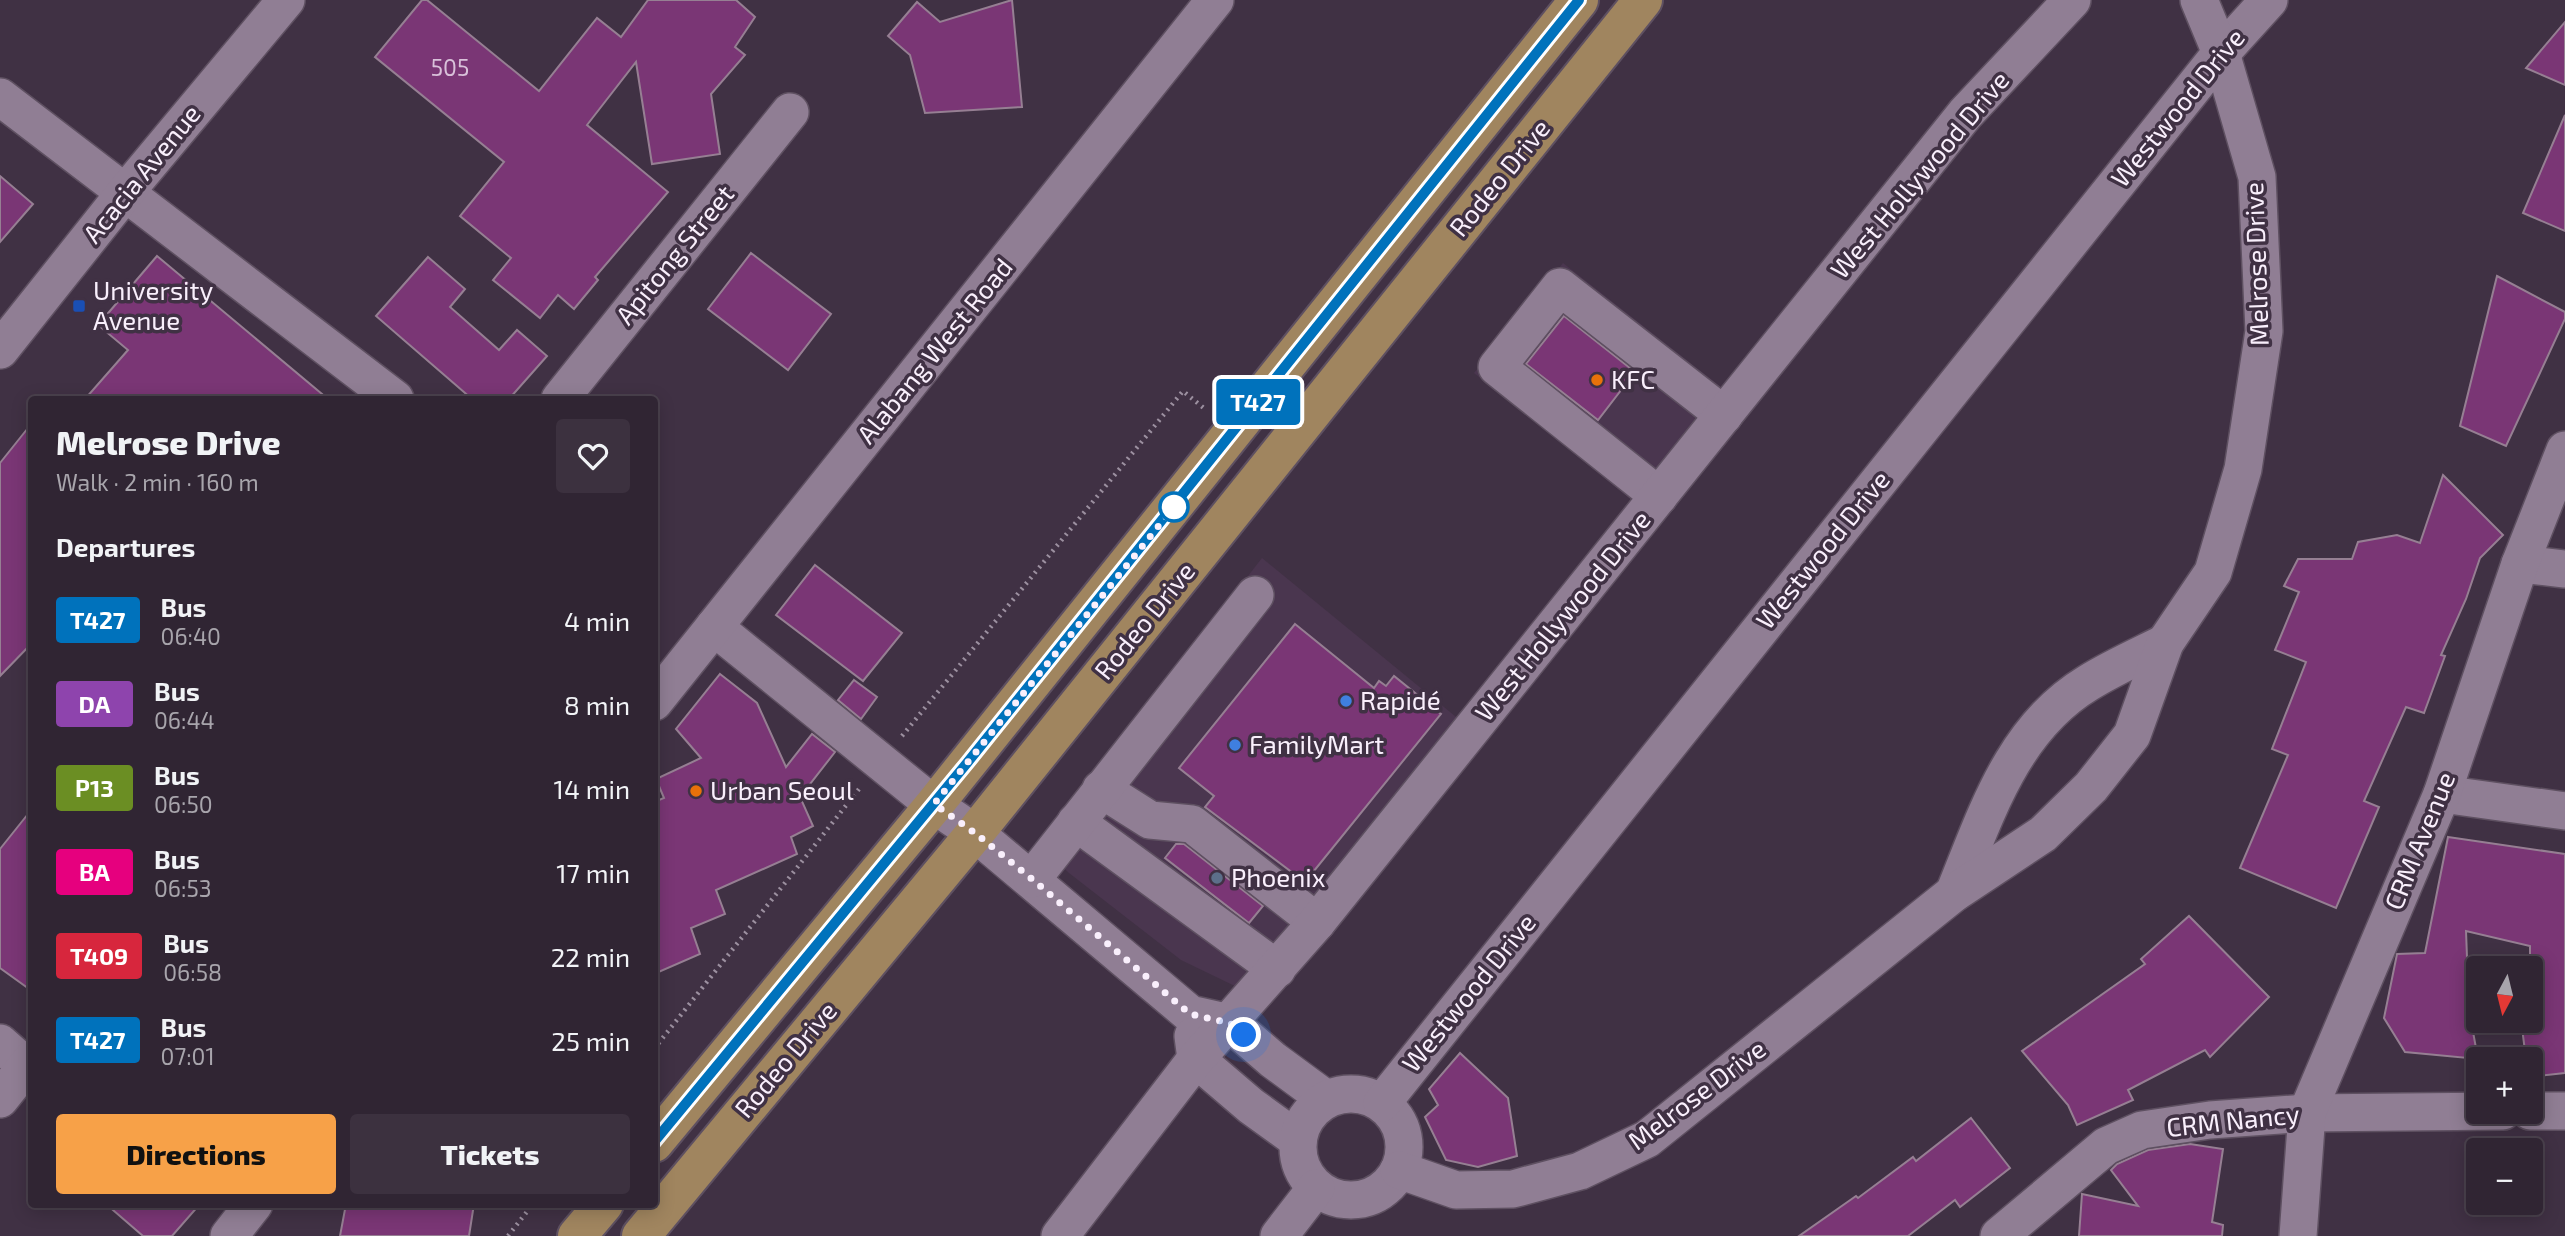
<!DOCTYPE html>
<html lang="en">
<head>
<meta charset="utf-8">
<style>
  :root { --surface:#302533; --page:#3c313f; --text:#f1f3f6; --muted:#a8a5ac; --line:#4b424e; --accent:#f7a148 }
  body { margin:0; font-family:"Exo 2",sans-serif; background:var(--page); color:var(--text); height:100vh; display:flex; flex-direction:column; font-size:26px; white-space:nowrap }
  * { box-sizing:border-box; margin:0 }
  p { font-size:23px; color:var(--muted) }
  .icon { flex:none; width:38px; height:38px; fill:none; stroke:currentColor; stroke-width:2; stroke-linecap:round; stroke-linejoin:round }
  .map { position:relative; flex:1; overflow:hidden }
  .panel { position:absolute; left:28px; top:396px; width:630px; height:812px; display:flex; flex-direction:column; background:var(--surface); border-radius:7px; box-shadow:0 4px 18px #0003,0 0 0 2px var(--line) }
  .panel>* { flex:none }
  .badge { padding:0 14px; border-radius:5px; font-size:24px; line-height:46px }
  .needle { width:46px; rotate:187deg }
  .tools { position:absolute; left:2466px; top:956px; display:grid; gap:14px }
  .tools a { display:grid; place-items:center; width:77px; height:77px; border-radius:7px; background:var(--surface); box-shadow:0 4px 18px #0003,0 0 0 2px var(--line); font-size:35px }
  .you { position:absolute; width:35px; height:35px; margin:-18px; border:5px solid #fff; border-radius:50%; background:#1a73e8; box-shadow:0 0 0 10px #1a73e833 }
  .map>.badge { position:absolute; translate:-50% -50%; box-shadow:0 0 0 4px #fff }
  h2 { padding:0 28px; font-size:26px; line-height:63px }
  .round { display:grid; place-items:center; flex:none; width:74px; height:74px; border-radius:7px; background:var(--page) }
  .head { display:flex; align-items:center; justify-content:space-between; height:119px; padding:0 28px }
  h1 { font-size:33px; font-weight:800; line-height:52px }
  .cta { display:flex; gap:14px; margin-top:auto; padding:14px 28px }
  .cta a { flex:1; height:80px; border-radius:7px; background:var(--accent); color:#111; font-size:28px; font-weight:800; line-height:80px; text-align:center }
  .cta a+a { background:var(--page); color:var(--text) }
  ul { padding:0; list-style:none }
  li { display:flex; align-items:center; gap:21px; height:84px; padding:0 28px }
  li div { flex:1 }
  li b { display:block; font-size:26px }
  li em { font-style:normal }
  li .badge { min-width:77px; font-weight:700; text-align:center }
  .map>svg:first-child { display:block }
  .built { fill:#4a364f }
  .building { fill:#7a3675; stroke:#967f93; stroke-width:2 }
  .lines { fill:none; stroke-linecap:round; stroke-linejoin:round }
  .minor-casing { stroke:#5e5061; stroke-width:40 }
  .major-casing { stroke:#5e5061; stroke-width:42 }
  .path { stroke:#9c90a0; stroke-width:4.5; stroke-dasharray:2 5; stroke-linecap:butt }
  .minor { stroke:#907e94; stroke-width:37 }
  .major { stroke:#a0855f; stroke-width:38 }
  .line-casing { stroke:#fff; stroke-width:16 }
  .line { stroke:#0072bc; stroke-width:10 }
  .walk { stroke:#f9effc; stroke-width:7; stroke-dasharray:0 12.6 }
  .transit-dot { fill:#1a4fb4; stroke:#403144; stroke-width:2.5 }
  .food-dot { fill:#e8710a; stroke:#403144; stroke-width:2.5 }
  .stop-dot { fill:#fff; stroke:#0072bc; stroke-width:3.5 }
  .shop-dot { fill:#3f7fe0; stroke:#403144; stroke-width:2.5 }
  .service-dot { fill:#5c6f8a; stroke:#403144; stroke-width:2.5 }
  .labels { text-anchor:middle; stroke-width:7; stroke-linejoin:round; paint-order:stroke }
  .number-label { font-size:23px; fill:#d9c1da }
  .street-label { font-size:26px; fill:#f9effc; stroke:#403144 }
  .poi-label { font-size:26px; fill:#f9effc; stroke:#403144; text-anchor:start }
</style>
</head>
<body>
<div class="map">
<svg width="2565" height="1236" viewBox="0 0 2565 1236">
  <rect width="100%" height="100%" fill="#403144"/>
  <g class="built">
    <polygon points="1563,263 1721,387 1633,501 1474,373"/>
    <polygon points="1262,558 1461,721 1239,988 1181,960 1069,873 1044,850 1042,841"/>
  </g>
  <g class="building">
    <polygon points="422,0 427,0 539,91 597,18 621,37 648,0 736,0 755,17 735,47 745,55 711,94 720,154 652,164 636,62 587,125 668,192 595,277 598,280 574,309 558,295 540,318 493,280 511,258 460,216 504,162 375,57"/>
    <polygon points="1012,0 1022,107 925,113 910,55 888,36 917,2 940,22"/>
    <polygon points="2565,22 2565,85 2526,68"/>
    <polygon points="2565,115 2565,231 2523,213"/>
    <polygon points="0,176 33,204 0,242"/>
    <polygon points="751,253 831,314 788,370 708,309"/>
    <polygon points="157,256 328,399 85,399 128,350 98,325"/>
    <polygon points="428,257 465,289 450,307 499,350 517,330 547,356 509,399 472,399 376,316"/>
    <polygon points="2497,276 2565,312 2565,319 2506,446 2460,426"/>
    <polygon points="1564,316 1635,372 1598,420 1526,364"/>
    <polygon points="32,423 32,643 0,676 0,463"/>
    <polygon points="2443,475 2503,535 2480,558 2466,599 2441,655 2445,656 2424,713 2406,707 2364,801 2379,807 2336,908 2240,868 2288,755 2272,749 2306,662 2275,650 2299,592 2284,586 2298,559 2352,559 2358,542 2397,535 2420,543"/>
    <polygon points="815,565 902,633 863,681 776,615"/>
    <polygon points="1295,624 1374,688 1379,681 1386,686 1394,676 1441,714 1305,882 1205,807 1214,796 1179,768"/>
    <polygon points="720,674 757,703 786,767 812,734 835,752 800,797 813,826 791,837 797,854 716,890 725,914 691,928 700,954 654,974 654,802 664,798 656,779 701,758 676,729"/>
    <polygon points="854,680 877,697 861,719 838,700"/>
    <polygon points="32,809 32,991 0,968 0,849"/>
    <polygon points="2448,837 2565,854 2565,1073 2530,1077 2530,1059 2526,1059 2521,1020 2530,1020 2530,946 2466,931 2469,1010 2478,1059 2405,1052 2384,1018 2397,954 2425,953"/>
    <polygon points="1176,844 1184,844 1263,906 1249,923 1165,858"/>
    <polygon points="2189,916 2269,997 2210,1057 2205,1050 2128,1090 2133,1100 2077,1125 2068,1105 2022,1051 2145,964 2141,959"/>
    <polygon points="1460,1053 1508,1098 1517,1156 1478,1167 1446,1160 1425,1117 1438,1105 1429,1089"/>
    <polygon points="1971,1118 2010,1168 1960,1207 1955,1200 1908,1236 1799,1236 1856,1196 1858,1198 1913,1157 1916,1161"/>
    <polygon points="2190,1144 2223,1149 2212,1222 2223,1225 2222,1236 2079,1236 2082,1194 2138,1206 2111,1170 2117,1164 2148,1150"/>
    <polygon points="106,1204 200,1204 172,1236 143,1236"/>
    <polygon points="346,1204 474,1204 469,1236 340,1236"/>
  </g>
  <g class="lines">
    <defs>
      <g id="minor">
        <polyline points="0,97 395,399"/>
        <polyline points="0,350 124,194 286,0"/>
        <polyline points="560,399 790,112"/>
        <polyline points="1659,496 1497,367 1560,287 1724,415"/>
        <polyline points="2520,564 2565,569"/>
        <polyline points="714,627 934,805 975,833 1190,1014 1230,1023 1273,1060 1326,1099"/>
        <polyline points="654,702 1215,0"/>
        <polyline points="1101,789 1150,820 1192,824 1317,922"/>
        <polyline points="2442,794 2565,811"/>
        <polyline points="1076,822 1277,969"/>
        <polyline points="1032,879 1255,595"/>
        <path d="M 1954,893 C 1986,815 2012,729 2088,683 C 2112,668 2139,656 2165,643"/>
        <polyline points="1193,1036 1196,1059 1251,1106 1298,1140"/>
        <polyline points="0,1043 26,1066"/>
        <circle cx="1351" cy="1147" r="53"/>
        <polyline points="0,1099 32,1059"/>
        <polyline points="1382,1103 2221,53 2269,0"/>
        <polyline points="2530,1111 2565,1111"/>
        <polyline points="1399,1170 1456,1190 1513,1189 1580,1171 1647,1139 1954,893 2043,834 2091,787 2132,735 2165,643 2213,572 2243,469 2264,331 2257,177 2221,53 2199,0"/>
        <polyline points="229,1236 254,1204"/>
        <polyline points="1060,1236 1196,1059 1317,922 1965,114 2072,0"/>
        <polyline points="1279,1236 1316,1188"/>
        <polyline points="1999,1236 2106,1146 2142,1130 2210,1120 2307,1113 2503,1111"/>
        <polyline points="2298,1236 2307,1113 2442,794 2520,564 2565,450"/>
      </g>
      <g id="major">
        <polyline points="654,1143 934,805 1579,0"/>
        <polyline points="577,1236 604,1204"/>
        <polyline points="641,1236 975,833 1643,0"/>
      </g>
    </defs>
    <use href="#minor" class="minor-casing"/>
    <use href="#major" class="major-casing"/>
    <g class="path">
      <polyline points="902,736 1183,391 1206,410"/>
      <polyline points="654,1049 859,789"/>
      <polyline points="508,1236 533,1204"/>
    </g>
    <use href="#minor" class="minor"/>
    <use href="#major" class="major"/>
  </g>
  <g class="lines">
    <defs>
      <polyline id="line" points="654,1142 967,763 1579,0"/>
    </defs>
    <use href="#line" class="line-casing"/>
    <use href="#line" class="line"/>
    <polyline class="walk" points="1174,507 934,804 975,833 1032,879 1190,1014 1230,1023 1244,1035"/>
  </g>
  <rect class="transit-dot" x="72" y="299" width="14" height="14" rx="3.5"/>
  <g class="food-dot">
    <circle cx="1597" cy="380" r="7"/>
    <circle cx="696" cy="791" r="7"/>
  </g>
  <circle class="stop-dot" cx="1174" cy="507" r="14"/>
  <g class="shop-dot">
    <circle cx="1346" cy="701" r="7"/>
    <circle cx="1235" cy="745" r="7"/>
  </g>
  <circle class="service-dot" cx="1217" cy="878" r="7"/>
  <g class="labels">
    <g class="number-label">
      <text x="450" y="76">505</text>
    </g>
    <g class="street-label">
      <text transform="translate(2178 108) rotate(-51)" y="9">Westwood Drive</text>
      <text transform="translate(142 174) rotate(-51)" y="9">Acacia Avenue</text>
      <text transform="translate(1920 175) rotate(-50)" y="9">West Hollywood Drive</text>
      <text transform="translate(1500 178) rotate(-51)" y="9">Rodeo Drive</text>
      <text transform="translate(675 255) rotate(-51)" y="9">Apitong Street</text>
      <text transform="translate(2257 264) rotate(-92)" y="9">Melrose Drive</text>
      <text transform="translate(935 351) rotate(-51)" y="9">Alabang West Road</text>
      <text transform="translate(1823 550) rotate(-51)" y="9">Westwood Drive</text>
      <text transform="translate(1563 616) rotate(-51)" y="9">West Hollywood Drive</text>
      <text transform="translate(1145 621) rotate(-51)" y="9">Rodeo Drive</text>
      <text transform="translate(2420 841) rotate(-68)" y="9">CRM Avenue</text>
      <text transform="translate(1469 993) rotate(-51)" y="9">Westwood Drive</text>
      <text transform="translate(786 1060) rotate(-50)" y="9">Rodeo Drive</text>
      <text transform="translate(1697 1095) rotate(-37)" y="9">Melrose Drive</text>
      <text transform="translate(2233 1121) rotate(-6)" y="9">CRM Nancy</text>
    </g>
    <g class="poi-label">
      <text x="93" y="300">University<tspan x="93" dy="30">Avenue</tspan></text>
      <text x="1611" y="389">KFC</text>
      <text x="1360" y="710">Rapidé</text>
      <text x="1249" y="754">FamilyMart</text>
      <text x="710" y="800">Urban Seoul</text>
      <text x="1231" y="887">Phoenix</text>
    </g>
  </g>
</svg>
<div class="tools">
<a><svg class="needle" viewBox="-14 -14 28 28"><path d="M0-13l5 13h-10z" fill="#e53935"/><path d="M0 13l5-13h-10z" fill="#a8a5ac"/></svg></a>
<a>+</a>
<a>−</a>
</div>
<div class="you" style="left:1244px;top:1035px"></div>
<b class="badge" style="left:1258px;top:402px;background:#0072bc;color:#fff">T427</b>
<section class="panel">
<div class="head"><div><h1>Melrose Drive</h1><p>Walk · 2 min · 160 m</p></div><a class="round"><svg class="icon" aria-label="heart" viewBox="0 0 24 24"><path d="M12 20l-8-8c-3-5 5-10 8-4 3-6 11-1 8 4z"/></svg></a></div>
<h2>Departures</h2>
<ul>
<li><span class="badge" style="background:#0072bc;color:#fff">T427</span><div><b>Bus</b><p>06:40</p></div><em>4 min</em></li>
<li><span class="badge" style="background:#8e44ad;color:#fff">DA</span><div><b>Bus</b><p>06:44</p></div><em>8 min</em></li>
<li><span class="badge" style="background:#6b8e23;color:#fff">P13</span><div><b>Bus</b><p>06:50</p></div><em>14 min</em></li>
<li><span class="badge" style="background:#e6007e;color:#fff">BA</span><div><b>Bus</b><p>06:53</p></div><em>17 min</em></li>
<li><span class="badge" style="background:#d7263d;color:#fff">T409</span><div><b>Bus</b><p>06:58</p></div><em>22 min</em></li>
<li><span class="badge" style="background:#0072bc;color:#fff">T427</span><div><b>Bus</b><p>07:01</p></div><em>25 min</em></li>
</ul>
<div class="cta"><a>Directions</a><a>Tickets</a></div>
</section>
</div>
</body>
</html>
